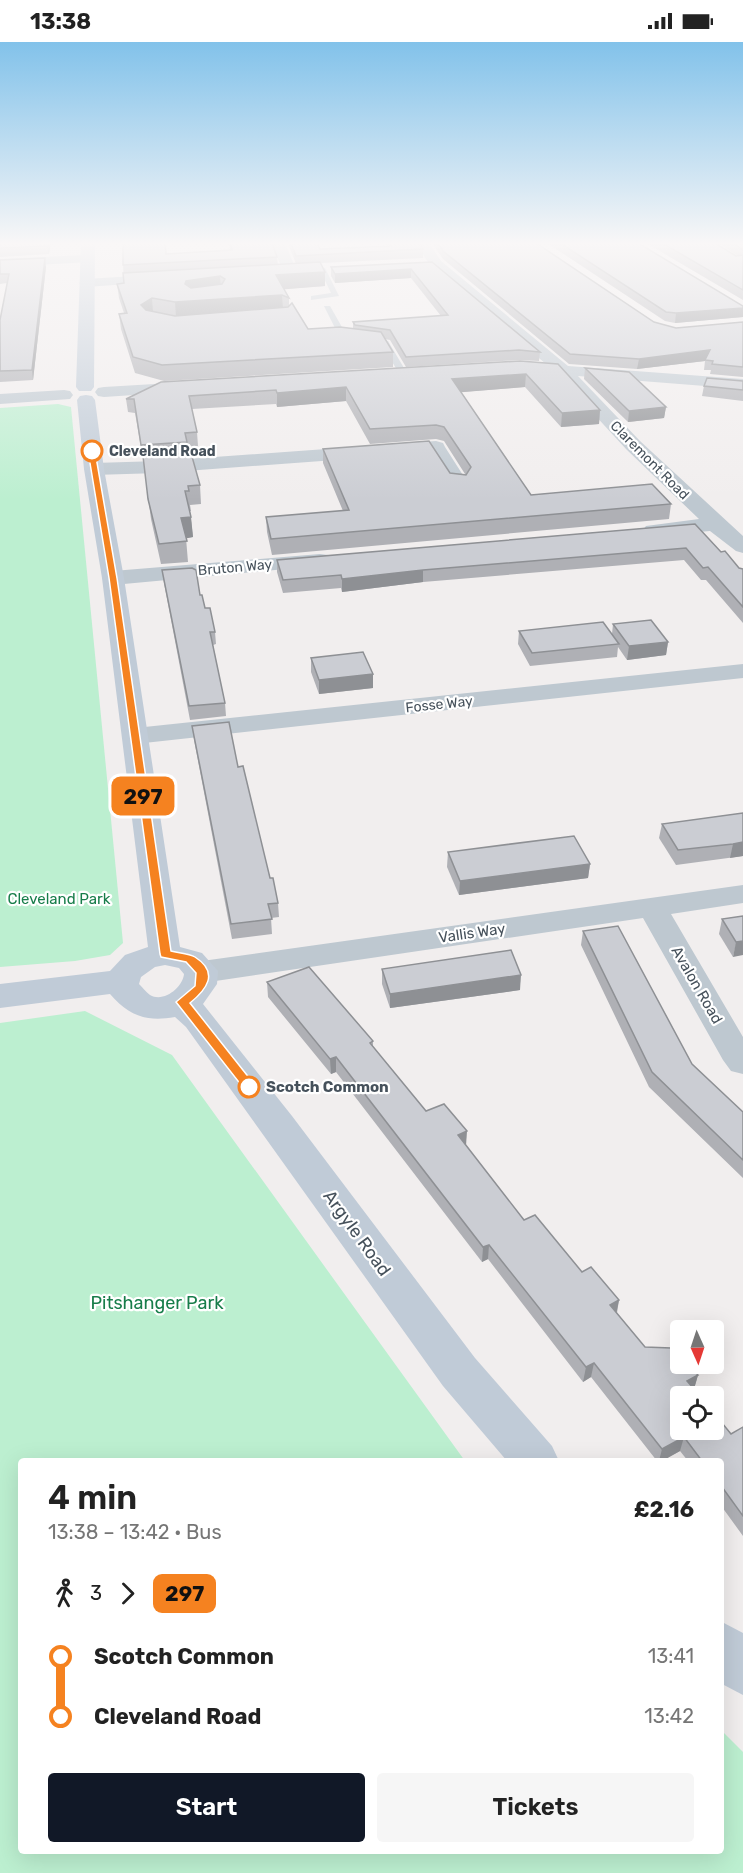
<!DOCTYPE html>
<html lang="en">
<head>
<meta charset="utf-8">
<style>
  :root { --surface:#fff; --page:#f6f6f6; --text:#222; --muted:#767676; --accent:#111827 }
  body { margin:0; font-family:Rubik,sans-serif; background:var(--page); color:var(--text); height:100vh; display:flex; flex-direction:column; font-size:22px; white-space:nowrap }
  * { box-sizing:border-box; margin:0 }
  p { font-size:20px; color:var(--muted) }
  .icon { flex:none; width:33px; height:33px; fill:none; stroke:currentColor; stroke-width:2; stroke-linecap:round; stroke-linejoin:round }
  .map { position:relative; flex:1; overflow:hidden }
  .panel { position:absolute; left:18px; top:1416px; width:706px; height:396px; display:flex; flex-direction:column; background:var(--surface); border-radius:6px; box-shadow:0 6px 24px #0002 }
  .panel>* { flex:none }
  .badge { padding:0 12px; border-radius:9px; font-size:21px; line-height:39px }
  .needle { width:39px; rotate:177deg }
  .fabs { position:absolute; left:670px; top:1278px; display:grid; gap:12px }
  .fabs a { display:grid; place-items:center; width:54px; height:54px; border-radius:6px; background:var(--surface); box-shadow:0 6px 24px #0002; font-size:30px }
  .map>.badge { position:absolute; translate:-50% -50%; box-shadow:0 0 0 3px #fff }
  .legs { display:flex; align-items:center; gap:9px; height:66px; padding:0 30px; font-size:20px }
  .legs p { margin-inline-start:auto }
  .overview { display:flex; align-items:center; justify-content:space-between; height:102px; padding:0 30px }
  h1 { font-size:33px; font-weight:600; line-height:45px }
  .button { display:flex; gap:12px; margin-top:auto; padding:12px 30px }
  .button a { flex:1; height:69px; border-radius:6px; background:var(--accent); color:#fff; font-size:24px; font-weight:600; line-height:69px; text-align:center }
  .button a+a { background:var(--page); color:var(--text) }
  ul { padding:0 30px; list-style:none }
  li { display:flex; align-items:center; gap:21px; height:60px; font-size:22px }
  li i { display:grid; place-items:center; width:9px; height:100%; margin:0 8px; background:currentColor }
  li i::after { content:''; width:15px; height:15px; margin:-8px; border:4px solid; border-radius:50%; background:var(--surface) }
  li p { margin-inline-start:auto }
  li:first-child i { background:linear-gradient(#0000 50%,currentColor 0) }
  li:last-child i { background:linear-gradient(currentColor 50%,#0000 0) }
  .status { display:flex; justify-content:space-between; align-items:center; height:42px; padding:0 30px; background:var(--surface); direction:ltr }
  .status svg { height:16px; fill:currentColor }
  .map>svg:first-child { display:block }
  .green { fill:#bcefd0 }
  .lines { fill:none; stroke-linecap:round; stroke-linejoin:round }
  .service { fill:#bec8d0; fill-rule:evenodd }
  .minor { fill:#bec8d0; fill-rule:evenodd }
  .tertiary { fill:#bec8d0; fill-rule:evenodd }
  .secondary { fill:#c0cbd7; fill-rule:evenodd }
  .wall { fill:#afb0b5 }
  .shaded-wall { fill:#8e9094 }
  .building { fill:#cbcdd3; stroke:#8e9094; stroke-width:1.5; fill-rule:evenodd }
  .line-1 { fill:#f58220; stroke:#fff; stroke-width:1.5 }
  .stop-1-dot { fill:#fff; stroke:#f58220; stroke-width:3 }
  .labels { text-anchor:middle; stroke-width:4.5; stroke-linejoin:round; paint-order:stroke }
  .far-stop-label { font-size:14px; font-weight:bold; fill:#46515b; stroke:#fff; text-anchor:start }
  .far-street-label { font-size:14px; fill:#46515b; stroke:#fff }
  .park-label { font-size:15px; fill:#177d4a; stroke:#fff }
  .street-label { font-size:15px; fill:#46515b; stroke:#fff }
  .stop-label { font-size:15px; font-weight:bold; fill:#46515b; stroke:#fff; text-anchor:start }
  .near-street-label { font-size:18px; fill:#46515b; stroke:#fff }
  .near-park-label { font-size:18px; fill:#177d4a; stroke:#fff }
</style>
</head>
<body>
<div class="status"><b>13:38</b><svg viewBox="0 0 49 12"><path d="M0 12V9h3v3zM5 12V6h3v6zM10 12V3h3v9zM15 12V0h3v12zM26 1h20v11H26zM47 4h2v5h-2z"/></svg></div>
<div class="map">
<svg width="743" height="1831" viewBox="0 0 743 1831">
  <rect width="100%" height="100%" fill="#f1eeee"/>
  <g class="green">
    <polygon points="58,362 71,365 123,901 110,913 75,919 0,925 0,366"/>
    <polygon points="85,969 172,1013 465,1419 21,1419 21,1809 722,1809 722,1689 743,1710 743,1831 0,1831 0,981"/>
  </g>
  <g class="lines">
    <g class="service">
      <polygon points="319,226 325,226 339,254 311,258 311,254 331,251"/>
      <polygon points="324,264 330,264 347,294 357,295 357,299 341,298"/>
      <polygon points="376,298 388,299 407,331 406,333 400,333 382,303 376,302"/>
    </g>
    <g class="minor">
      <polygon points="271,201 285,201 297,230 295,233 285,233"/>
      <polygon points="416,201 429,201 441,219 568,324 743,337 743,347 578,334 640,399 743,494 743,511 736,509 710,489 653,494 646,492 643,488 646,484 699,477 626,407 558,333 514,328 512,325 520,320 546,322 431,225"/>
      <polygon points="86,213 91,214 93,217 91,220 0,225 0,217"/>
      <polygon points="166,232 171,233 173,236 171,239 86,245 79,241 86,237"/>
      <polygon points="188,340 194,341 197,345 194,349 104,355 98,354 95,350 98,346 104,345"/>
      <polygon points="436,399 443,401 445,405 468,441 465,445 451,445 430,411 159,431 94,433 87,431 84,427 87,423 94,421 159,419"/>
      <polygon points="320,512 328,513 331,518 328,523 113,543 105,541 102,536 105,531 113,529"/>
      <polygon points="743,622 743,636 135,702 126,699 122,694 126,689 135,686"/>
      <polygon points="743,843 743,861 671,872 743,995 743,1032 731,1029 723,1018 643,876 202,941 191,937 186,930 191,923 202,919"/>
    </g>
    <polygon class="tertiary" points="64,348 70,349 73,353 70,357 0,362 0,352"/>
    <g class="secondary">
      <polygon points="81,201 95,201 94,345 91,349 79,349 76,345"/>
      <path d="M 86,353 L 92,354 L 95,358 L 104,427 L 124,536 L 180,905 L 202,911 L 218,929 L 217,942 L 203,962 L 292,1074 L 475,1316 L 552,1404 L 559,1419 L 507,1419 L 443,1344 L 186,985 L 175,975 C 146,980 129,974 110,952 L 0,966 L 0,942 L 110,929 L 125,913 L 148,905 L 102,536 L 84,427 L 77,358 L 80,354 ZM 165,923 L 179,926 L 184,932 C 183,945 164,961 150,953 C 146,950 142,945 139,942 L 141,935 L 155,925 Z"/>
      <polygon points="722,1580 743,1591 743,1653 722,1642"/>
    </g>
  </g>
  <g class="wall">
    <polygon points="0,201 51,201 49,212 0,215"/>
    <polygon points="228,201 272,201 277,215 278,223 296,222 288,201 317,201 320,207 387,204 387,201 420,201 423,207 423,216 321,221 325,244 284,247 289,256 289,264 308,287 353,286 353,280 441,274 411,236 335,241 331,234 331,225 432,220 540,310 539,319 519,318 406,325 390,298 385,297 393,310 393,325 164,339 135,331 121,287 119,272 124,271 119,256 117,242 124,242 123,223 166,212 230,208"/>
    <polygon points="432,201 536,201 654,280 676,286 743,280 743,335 710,332 711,328 704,328 705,319 637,327 569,322 443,217"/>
    <polygon points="547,201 638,201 743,264 743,275 675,281 665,279"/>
    <polygon points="646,201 715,201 736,214 738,214 718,201 743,201 743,258"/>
    <polygon points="0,218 46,225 33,338 0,340 0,278 7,241 0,242"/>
    <polygon points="520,319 600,368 599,382 561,385 525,345 461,350 531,453 671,462 669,477 272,513 267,490 266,475 343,469 323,421 323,407 450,431 465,432 444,399 436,397 370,402 346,359 277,365 276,362 192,367 197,390 198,404 188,405 188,412 200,443 201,462 190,463 191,469 190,469 193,495 186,496 188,520 161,522 151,477 143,417 135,371 128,370 126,357"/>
    <polygon points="585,326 666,365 664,376 628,380 584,337"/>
    <polygon points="743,339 743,359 702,354 704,344"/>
    <polygon points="695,482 721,510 739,526 743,527 743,581 706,538 701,538 684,518 423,540 342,550 341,546 283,551 277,530 277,518"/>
    <polygon points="162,528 200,553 215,590 216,602 213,603 225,661 226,674 190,678 164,541"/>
    <polygon points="613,582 668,600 666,613 627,618 618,605 617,615 530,624 518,602 519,589 612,592"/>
    <polygon points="311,616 373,632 373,646 319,652 311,630"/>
    <polygon points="192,684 238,725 270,836 278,861 279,875 271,876 272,892 232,897 194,698"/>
    <polygon points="743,771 743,814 676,823 659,796 662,782"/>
    <polygon points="448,810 590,822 588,836 459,853 447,825"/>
    <polygon points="743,874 733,915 719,892 722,877"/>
    <polygon points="583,889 692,1022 743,1070 743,1136 649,1045 581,903"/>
    <polygon points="382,927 520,948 390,966 382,942"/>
    <polygon points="267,940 373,999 373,1005 426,1069 466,1103 524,1178 582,1230 619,1258 617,1271 645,1305 698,1333 694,1347 731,1392 743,1385 743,1494 722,1465 722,1419 688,1419 680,1409 662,1419 657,1419 591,1335 583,1340 488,1217 482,1220 336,1030 331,1032 268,955"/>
  </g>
  <g class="shaded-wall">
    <polygon points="48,201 51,201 49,212 47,204"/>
    <polygon points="45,216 46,225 33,338 32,328"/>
    <polygon points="411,227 411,236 335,241 335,232"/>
    <polygon points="325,230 325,244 276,248 276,233"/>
    <polygon points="220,234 221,248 186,257 185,242 186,239"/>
    <polygon points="282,253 283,268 176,275 175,260"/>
    <polygon points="152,256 153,271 143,278 141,263"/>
    <polygon points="743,266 743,275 675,281 676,271"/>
    <polygon points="710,308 705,319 637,327 639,317"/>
    <polygon points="526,332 525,345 452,351 452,337"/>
    <polygon points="346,345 346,359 277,365 277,351"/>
    <polygon points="666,365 664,376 628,380 629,369"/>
    <polygon points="600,368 599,382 561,385 562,371"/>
    <polygon points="191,475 193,495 183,497 181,476"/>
    <polygon points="423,528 423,540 342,550 342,537"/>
    <polygon points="668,600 666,613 627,618 629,604"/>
    <polygon points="373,632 373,646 319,652 319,638"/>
    <polygon points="743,800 743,814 730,816 733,802"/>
    <polygon points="590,822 588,836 459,853 460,839"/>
    <polygon points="743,899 743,913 733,915 736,900"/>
    <polygon points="521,933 520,948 390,966 390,952"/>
    <polygon points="336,1015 336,1030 331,1032 330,1017"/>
    <polygon points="467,1089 466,1104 458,1093"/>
    <polygon points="489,1203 488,1217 482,1220 483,1205"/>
    <polygon points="619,1258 616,1273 610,1263"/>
    <polygon points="594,1321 591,1335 583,1340 586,1325"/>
    <polygon points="698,1333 694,1347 687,1339"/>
    <polygon points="684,1395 680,1409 662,1419 659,1419 662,1407"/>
  </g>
  <g class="building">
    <polygon points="0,201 48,201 47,204 0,206"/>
    <polygon points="123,201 165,201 166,212 232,208 230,201 272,201 277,215 123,223"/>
    <polygon points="291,201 317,201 320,207 391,204 389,201 420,201 423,207 296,214"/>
    <polygon points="438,201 536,201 654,280 676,286 743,280 743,325 712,322 713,319 705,318 710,308 639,317 570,312 443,209"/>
    <polygon points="560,201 638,201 743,264 743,266 676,271 666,270"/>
    <polygon points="662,201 715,201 736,214 743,213 743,248"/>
    <polygon points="733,201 743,201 743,208"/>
    <polygon points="45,216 32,328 0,329 0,278 9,232 0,232 0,218"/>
    <path d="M 320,220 L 325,230 L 276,233 L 289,256 L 282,253 L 175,260 L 152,256 L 141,263 L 146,268 L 175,274 L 288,265 L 292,261 L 308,287 L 340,285 L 381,290 L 393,310 L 162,323 L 133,315 L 119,272 L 127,271 L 117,242 L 124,241 L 123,231 ZM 220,234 L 225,237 L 222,242 L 191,246 L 185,242 L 186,239 Z"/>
    <polygon points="432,220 540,310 519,308 406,315 390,288 355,283 353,280 448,273 411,227 335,232 331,225"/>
    <polygon points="520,319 558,322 600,368 562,371 526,332 452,337 531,453 652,442 671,462 271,497 266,475 349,468 323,407 429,399 450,431 466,433 471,425 444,385 436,383 370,387 346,345 277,351 276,348 189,354 197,390 185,391 187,400 157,402 141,403 134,357 126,357 161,340"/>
    <polygon points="585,326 629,330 666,365 629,369"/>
    <polygon points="707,336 743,339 743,348 704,344"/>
    <polygon points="191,411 200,443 188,444 189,449 185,449 191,475 181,476 187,499 159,502 148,457 143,414"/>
    <polygon points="695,482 721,510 725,509 739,526 743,527 743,565 708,525 703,526 686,506 423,528 342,537 341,533 283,538 277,518"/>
    <polygon points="192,526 196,528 200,553 202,553 205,566 210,566 215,590 210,590 225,661 189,664 162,528"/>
    <polygon points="651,578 668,600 629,604 613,582"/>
    <polygon points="603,580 619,602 532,611 519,589"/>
    <polygon points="363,610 373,632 319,638 311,616"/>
    <polygon points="229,680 238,725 243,724 270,836 273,836 278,861 268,862 272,877 231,882 192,684"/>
    <polygon points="743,771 743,800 733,802 678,808 662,782"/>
    <polygon points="574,794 590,822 460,839 448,810"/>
    <polygon points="743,874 743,899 736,900 722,877"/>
    <polygon points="618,884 692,1022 743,1070 743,1118 652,1030 583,889"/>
    <polygon points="511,908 521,933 390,952 382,927"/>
    <polygon points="309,925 373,999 370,1001 426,1069 444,1062 467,1089 458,1093 524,1178 535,1173 582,1230 591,1225 619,1258 610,1263 645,1305 671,1306 681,1316 681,1322 686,1322 698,1333 687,1339 700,1354 681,1354 681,1388 714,1388 714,1371 731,1392 743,1385 743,1474 722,1445 722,1419 702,1419 684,1395 662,1407 594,1321 586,1325 489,1203 483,1205 336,1015 330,1017 267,940"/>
  </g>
  <linearGradient id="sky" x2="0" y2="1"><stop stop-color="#82c2ea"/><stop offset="0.44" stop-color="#f9f7f7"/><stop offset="1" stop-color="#f9f7f7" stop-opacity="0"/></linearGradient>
  <rect width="743" height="458" fill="url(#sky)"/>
  <path class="line-1" d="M 92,407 L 95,409 L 117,536 L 171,909 C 178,911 189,911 195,915 C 220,931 206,948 190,961 L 254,1042 L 256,1045 L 249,1050 L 245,1048 L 176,960 L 195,944 L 196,931 L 186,920 L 161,915 L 160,912 L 109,536 L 88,409 Z"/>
  <g class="stop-1-dot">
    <circle cx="92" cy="409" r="10"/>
    <circle cx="249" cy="1045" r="10"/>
  </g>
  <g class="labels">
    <g class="far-stop-label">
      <text x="109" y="414">Cleveland Road</text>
    </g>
    <g class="far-street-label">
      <text transform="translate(650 418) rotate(45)" y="5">Claremont Road</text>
      <text transform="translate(235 525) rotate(-5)" y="5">Bruton Way</text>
      <text transform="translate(439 662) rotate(-6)" y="5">Fosse Way</text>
    </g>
    <g class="park-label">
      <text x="59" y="862">Cleveland Park</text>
    </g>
    <g class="street-label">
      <text transform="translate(472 891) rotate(-8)" y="5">Vallis Way</text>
      <text transform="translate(697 943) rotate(60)" y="5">Avalon Road</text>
    </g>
    <g class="stop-label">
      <text x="266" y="1050">Scotch Common</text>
    </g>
    <g class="near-street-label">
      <text transform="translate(357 1191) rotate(54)" y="6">Argyle Road</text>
    </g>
    <g class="near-park-label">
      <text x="157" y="1267">Pitshanger Park</text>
    </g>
  </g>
</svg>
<div class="fabs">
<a><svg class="needle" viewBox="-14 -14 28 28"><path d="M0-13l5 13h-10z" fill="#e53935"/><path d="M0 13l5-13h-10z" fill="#767676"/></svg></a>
<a><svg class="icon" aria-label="locate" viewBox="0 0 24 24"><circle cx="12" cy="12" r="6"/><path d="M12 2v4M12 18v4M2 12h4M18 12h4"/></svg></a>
</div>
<b class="badge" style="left:143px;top:754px;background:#f58220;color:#111">297</b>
<section class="panel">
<div class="overview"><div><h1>4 min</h1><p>13:38 – 13:42 · Bus</p></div><b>£2.16</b></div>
<div class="legs"><svg class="icon" aria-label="walk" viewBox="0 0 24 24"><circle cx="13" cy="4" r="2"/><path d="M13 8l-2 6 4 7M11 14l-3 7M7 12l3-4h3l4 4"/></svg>3<svg class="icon" aria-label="forward" viewBox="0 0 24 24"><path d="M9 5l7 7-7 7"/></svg><b class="badge" style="background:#f58220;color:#111">297</b></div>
<ul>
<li><i style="color:#f58220"></i><b>Scotch Common</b><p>13:41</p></li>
<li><i style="color:#f58220"></i><b>Cleveland Road</b><p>13:42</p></li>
</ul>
<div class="button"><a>Start</a><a>Tickets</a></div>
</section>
</div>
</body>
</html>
